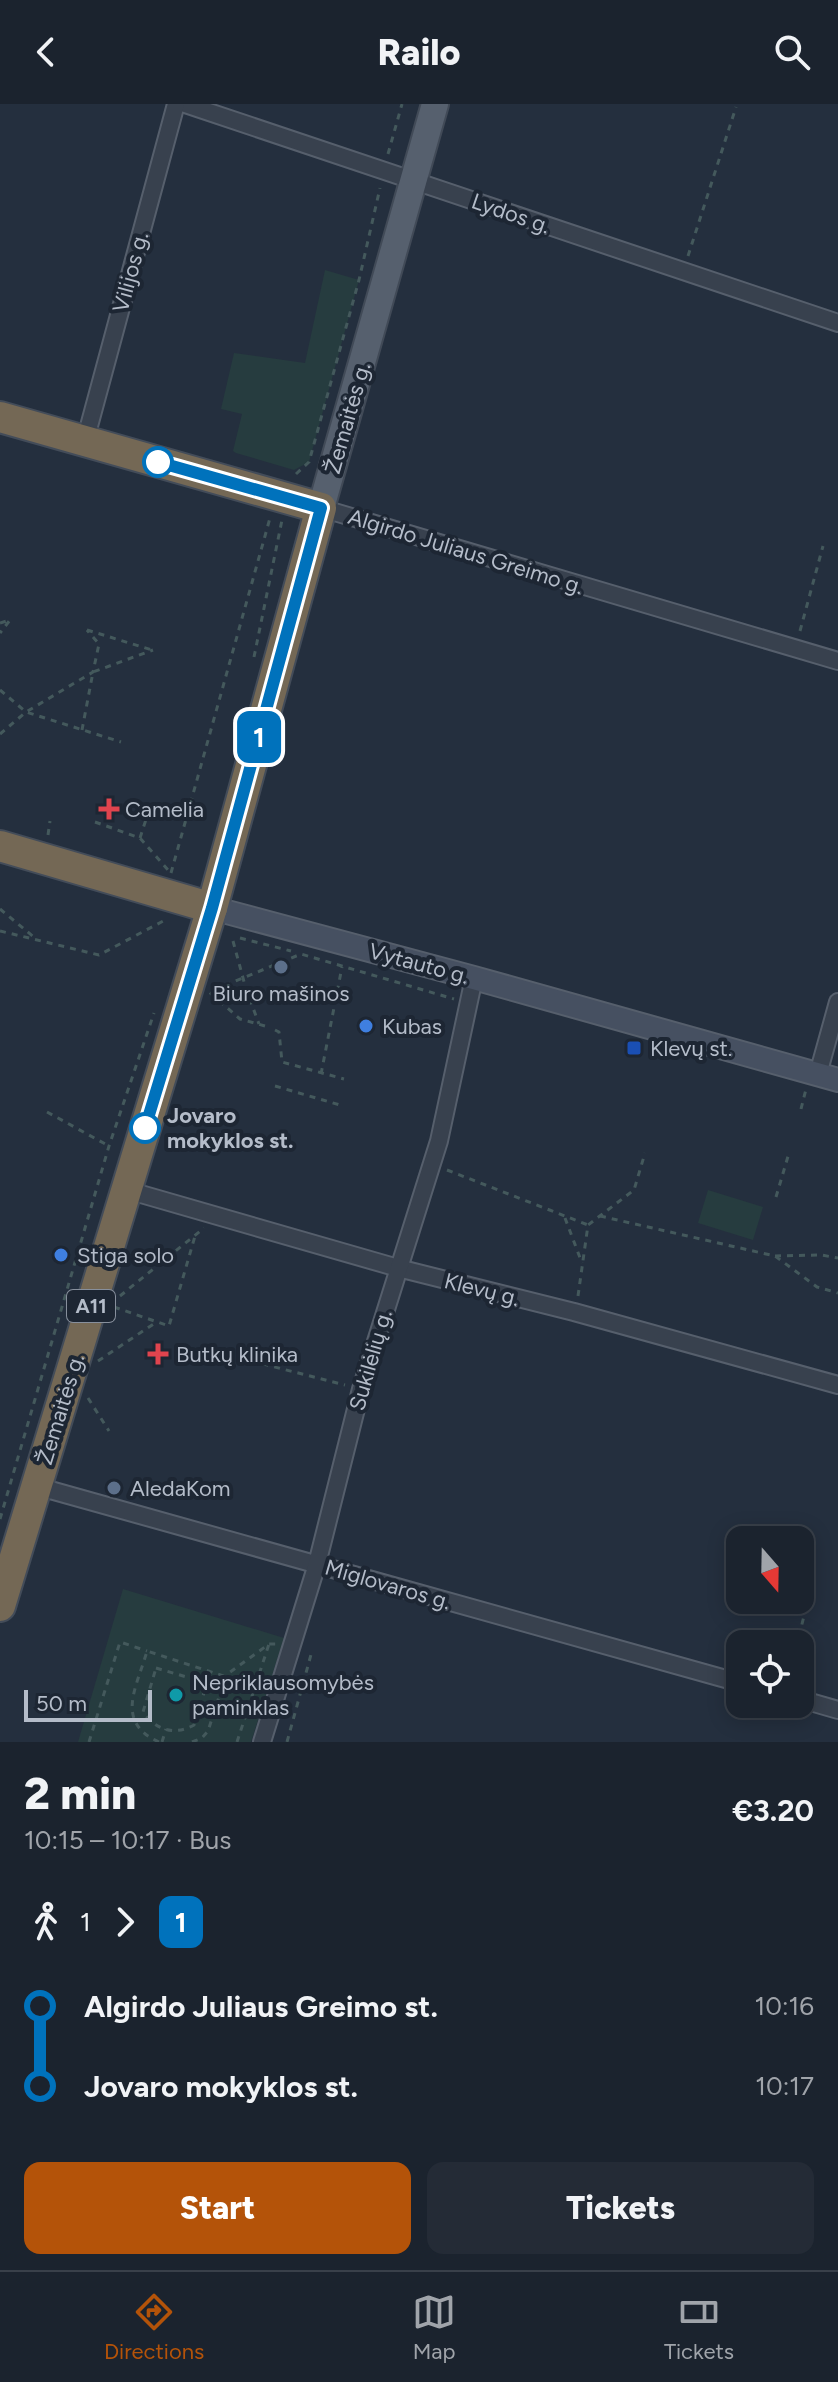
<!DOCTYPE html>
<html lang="en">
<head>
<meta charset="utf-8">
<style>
  :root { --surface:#1b232e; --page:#242b36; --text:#f1f3f6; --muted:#a0a4aa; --line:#39404a; --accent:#b45309 }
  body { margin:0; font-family:Figtree,sans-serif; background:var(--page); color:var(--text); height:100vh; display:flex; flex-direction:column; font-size:30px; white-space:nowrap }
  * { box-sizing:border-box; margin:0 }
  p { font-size:26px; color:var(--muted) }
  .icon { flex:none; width:44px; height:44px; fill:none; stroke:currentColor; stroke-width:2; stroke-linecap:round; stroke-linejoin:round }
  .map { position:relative; height:1638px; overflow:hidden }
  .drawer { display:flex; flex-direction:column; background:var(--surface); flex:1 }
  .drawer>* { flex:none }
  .badge { padding:0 16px; border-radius:12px; font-size:28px; line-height:52px }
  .needle { width:52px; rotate:160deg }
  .buttons { position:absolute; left:726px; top:1422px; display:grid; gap:16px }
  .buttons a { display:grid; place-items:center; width:88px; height:88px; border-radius:16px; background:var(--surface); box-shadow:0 4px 20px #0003,0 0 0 2px var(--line); font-size:40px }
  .scale { position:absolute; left:24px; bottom:20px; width:128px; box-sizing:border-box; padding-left:8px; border:4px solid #b4bcc9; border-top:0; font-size:22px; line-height:28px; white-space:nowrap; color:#b4bcc9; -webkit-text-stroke:6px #1d2633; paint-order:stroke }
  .map>.badge { position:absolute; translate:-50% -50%; box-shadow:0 0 0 4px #fff }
  .legs { display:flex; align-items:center; gap:12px; height:88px; padding:0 24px; font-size:26px }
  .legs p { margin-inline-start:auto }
  .summary { display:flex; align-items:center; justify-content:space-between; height:136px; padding:0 24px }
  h1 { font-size:44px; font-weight:800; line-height:60px }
  .action { display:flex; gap:16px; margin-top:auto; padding:16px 24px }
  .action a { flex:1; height:92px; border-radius:16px; background:var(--accent); color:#fff; font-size:32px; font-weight:800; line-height:92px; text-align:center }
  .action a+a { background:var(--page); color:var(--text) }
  ul { padding:0 24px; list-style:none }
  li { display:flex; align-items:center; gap:28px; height:80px; font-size:30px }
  li i { display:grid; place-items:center; width:12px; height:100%; margin:0 10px; background:currentColor }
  li i::after { content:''; width:20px; height:20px; margin:-10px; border:6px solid; border-radius:50%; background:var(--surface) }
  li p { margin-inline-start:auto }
  li:first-child i { background:linear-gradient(#0000 50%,currentColor 0) }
  li:last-child i { background:linear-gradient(currentColor 50%,#0000 0) }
  header { display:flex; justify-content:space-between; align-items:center; height:104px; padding:0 24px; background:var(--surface); font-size:36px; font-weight:800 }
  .menu { display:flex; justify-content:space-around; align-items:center; height:112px; border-top:2px solid var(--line); background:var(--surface); font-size:22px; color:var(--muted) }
  .menu a { display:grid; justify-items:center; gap:4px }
  .menu .on { color:var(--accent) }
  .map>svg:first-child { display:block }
  .green { fill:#263c3f }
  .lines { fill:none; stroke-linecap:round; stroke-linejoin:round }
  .street-casing { stroke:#565f6c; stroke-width:20 }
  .secondary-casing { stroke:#565f6c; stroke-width:26 }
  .primary-casing { stroke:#414a57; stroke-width:30 }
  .highway-casing { stroke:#434c59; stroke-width:34 }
  .path { stroke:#44595c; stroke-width:3; stroke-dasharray:6 6; stroke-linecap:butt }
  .street { stroke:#38414e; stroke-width:16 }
  .secondary { stroke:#465061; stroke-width:22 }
  .primary { stroke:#56606e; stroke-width:26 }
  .highway { stroke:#746855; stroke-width:30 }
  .line-1-casing { stroke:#fff; stroke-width:18 }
  .line-1 { stroke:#0072bc; stroke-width:12 }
  .stop-1-dot { fill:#fff; stroke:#0072bc; stroke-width:4 }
  .health-dot { fill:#e0444e; stroke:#1d2633; stroke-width:3 }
  .service-dot { fill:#5c6f8a; stroke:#1d2633; stroke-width:3 }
  .shop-dot { fill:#3f7fe0; stroke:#1d2633; stroke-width:3 }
  .transit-dot { fill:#1a4fb4; stroke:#1d2633; stroke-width:3 }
  .culture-dot { fill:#0f9aa8; stroke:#1d2633; stroke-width:3 }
  .labels { text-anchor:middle; stroke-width:8; stroke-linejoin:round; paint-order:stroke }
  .shield { fill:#1d2633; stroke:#878f9c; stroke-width:2 }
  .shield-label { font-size:20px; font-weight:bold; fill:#b4bcc9 }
  .street-label { font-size:22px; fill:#b4bcc9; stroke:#1d2633 }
  .poi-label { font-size:22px; fill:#b4bcc9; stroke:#1d2633; text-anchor:start }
  .stop-label { font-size:22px; font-weight:bold; fill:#b4bcc9; stroke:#1d2633; text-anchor:start }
</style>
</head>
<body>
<header><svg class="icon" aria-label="back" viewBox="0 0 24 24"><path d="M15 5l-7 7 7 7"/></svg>Railo<svg class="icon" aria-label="search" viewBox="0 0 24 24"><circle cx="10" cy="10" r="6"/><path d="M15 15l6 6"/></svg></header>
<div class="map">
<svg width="838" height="1638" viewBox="0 0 838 1638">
  <rect width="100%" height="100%" fill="#242f3e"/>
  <g class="green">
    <polygon points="325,166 359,176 309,358 294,366 236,349 233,347 242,310 221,305 234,249 305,259"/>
    <polygon points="708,1086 763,1103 753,1136 698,1119"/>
    <polygon points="123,1485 284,1534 251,1638 78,1638"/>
  </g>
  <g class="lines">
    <defs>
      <g id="street">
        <polyline points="185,0 838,219"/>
        <polyline points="85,337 176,0"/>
        <polyline points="321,404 838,557"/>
        <polyline points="818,970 838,898"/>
        <polyline points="127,1086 398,1164 574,1208 838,1281"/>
        <polyline points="36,1382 740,1579"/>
        <polyline points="800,1595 838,1606"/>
        <polyline points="262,1638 317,1460 361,1285 439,1037 474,874"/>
      </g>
      <polyline id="secondary" points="212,804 474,874 838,976"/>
      <polyline id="primary" points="321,404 435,0"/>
      <g id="highway">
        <polyline points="0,313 321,404 212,804 0,1502"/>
        <polyline points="0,742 212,804"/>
      </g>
    </defs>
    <use href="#street" class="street-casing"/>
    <use href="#secondary" class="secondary-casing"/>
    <use href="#primary" class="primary-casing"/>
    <use href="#highway" class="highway-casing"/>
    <g class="path">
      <polyline points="388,50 402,0"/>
      <polyline points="688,152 736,3"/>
      <polyline points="296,370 309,358 359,176 380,84"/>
      <polyline points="0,519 10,516 0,529"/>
      <polyline points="87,526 152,546"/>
      <polyline points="800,527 823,442"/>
      <polyline points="254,553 282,416"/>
      <polyline points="0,586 26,608 121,638"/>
      <polyline points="82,626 93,568 153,546"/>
      <polyline points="0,630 26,608 93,568 99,540 87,526"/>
      <polyline points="95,718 140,734 168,766"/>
      <polyline points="48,731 50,717"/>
      <polyline points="140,734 151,700"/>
      <polyline points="171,769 270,414"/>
      <polyline points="0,805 35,834"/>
      <polyline points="0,827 99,851 167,815"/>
      <polyline points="240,834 291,847"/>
      <polyline points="233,837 246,885 259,920"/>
      <polyline points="265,922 240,915 209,888 301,850 454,895"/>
      <polyline points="275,926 279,928 282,958 344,975"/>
      <polyline points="321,970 342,863"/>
      <polyline points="275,982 340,1001"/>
      <polyline points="801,1005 806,985"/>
      <polyline points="47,1008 109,1042"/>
      <polyline points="447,1066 588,1121"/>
      <polyline points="776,1093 789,1049"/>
      <polyline points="600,1112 775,1152 817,1183 838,1189"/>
      <polyline points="565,1114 582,1159"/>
      <polyline points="775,1152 821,1151 838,1154"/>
      <polyline points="120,1192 204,1124"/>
      <polyline points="578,1192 588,1121 634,1086 645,1049"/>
      <polyline points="114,1203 169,1222 195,1132"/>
      <polyline points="216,1248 345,1281"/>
      <polyline points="98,1257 155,1219"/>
      <polyline points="88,1294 109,1327"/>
      <polyline points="0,1415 109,1042 154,909"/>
      <polyline points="777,1500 805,1508 797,1540"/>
      <path d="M 156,1564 L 207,1579 L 194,1621 C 175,1632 155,1626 143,1608 Z"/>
      <polyline points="89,1638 120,1538 147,1547"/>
      <path d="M 159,1638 C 114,1618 137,1583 147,1547 L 254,1582"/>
      <polyline points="162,1638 166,1625"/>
      <polyline points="192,1638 202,1634 208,1627 226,1571 269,1540 276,1540"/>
      <polyline points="237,1638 269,1540"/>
      <polyline points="287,1638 312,1547"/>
    </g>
    <use href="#street" class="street"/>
    <use href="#secondary" class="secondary"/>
    <use href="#primary" class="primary"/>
    <use href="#highway" class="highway"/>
  </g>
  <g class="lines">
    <defs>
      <polyline id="line-1" points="145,1024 212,804 321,404 158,358"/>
    </defs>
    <use href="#line-1" class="line-1-casing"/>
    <use href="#line-1" class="line-1"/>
  </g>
  <g class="stop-1-dot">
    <circle cx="158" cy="358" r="14"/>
    <circle cx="145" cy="1024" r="14"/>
  </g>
  <g class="health-dot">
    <path d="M105 693h8v8h8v8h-8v8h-8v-8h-8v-8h8z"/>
    <path d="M154 1238h8v8h8v8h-8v8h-8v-8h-8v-8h8z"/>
  </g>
  <g class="service-dot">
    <circle cx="281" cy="863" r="8"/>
    <circle cx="114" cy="1384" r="8"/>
  </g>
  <g class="shop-dot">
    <circle cx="366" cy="922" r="8"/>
    <circle cx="61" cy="1151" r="8"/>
  </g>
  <rect class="transit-dot" x="626" y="936" width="16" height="16" rx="4"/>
  <circle class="culture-dot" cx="176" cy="1591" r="8"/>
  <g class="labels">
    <rect class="shield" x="67" y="1186" width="48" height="32" rx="6"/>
    <g class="shield-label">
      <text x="91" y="1209">A11</text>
    </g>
    <g class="street-label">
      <text transform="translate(511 109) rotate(19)" y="8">Lydos g.</text>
      <text transform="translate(130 168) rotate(-75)" y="8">Vilijos g.</text>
      <text transform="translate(347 314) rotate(-74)" y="8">Žemaitės g.</text>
      <text transform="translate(466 447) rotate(17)" y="8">Algirdo Juliaus Greimo g.</text>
      <text transform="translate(419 859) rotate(15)" y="8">Vytauto g.</text>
      <text transform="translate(482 1185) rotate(14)" y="8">Klevų g.</text>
      <text transform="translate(370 1256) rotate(-74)" y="8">Sukilėlių g.</text>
      <text transform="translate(60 1305) rotate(-73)" y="8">Žemaitės g.</text>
      <text transform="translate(388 1480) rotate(16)" y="8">Miglovaros g.</text>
    </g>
    <g class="poi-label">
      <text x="125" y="713">Camelia</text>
      <text x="281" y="897" text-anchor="middle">Biuro mašinos</text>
      <text x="382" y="930">Kubas</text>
      <text x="650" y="952">Klevų st.</text>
      <text x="77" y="1159">Stiga solo</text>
      <text x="176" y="1258">Butkų klinika</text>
      <text x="130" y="1392">AledaKom</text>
      <text x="192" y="1586">Nepriklausomybės<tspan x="192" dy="25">paminklas</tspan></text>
    </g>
    <g class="stop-label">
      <text x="167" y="1019">Jovaro<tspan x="167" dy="25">mokyklos st.</tspan></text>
    </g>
  </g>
</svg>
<div class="buttons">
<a><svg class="needle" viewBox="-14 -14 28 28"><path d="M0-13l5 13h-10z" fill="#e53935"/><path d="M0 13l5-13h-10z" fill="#a0a4aa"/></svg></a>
<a><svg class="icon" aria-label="locate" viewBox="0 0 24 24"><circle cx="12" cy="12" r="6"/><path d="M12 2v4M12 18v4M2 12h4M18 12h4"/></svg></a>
</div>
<div class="scale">50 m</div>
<b class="badge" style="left:259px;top:633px;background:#0072bc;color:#fff">1</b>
</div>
<section class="drawer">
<div class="summary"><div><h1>2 min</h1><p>10:15 – 10:17 · Bus</p></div><b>€3.20</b></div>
<div class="legs"><svg class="icon" aria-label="walk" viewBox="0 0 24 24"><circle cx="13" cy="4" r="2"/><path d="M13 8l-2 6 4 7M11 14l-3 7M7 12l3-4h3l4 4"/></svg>1<svg class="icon" aria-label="forward" viewBox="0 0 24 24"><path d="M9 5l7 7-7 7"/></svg><b class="badge" style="background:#0072bc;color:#fff">1</b></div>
<ul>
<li><i style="color:#0072bc"></i><b>Algirdo Juliaus Greimo st.</b><p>10:16</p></li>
<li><i style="color:#0072bc"></i><b>Jovaro mokyklos st.</b><p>10:17</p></li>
</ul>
<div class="action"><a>Start</a><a>Tickets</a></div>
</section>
<nav class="menu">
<a class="on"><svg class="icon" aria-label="directions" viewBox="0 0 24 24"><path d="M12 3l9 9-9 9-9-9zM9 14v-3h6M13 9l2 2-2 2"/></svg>Directions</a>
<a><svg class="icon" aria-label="map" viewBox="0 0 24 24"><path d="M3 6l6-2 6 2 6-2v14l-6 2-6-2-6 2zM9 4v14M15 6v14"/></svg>Map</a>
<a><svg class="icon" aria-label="tickets" viewBox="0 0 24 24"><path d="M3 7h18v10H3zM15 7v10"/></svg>Tickets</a>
</nav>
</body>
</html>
